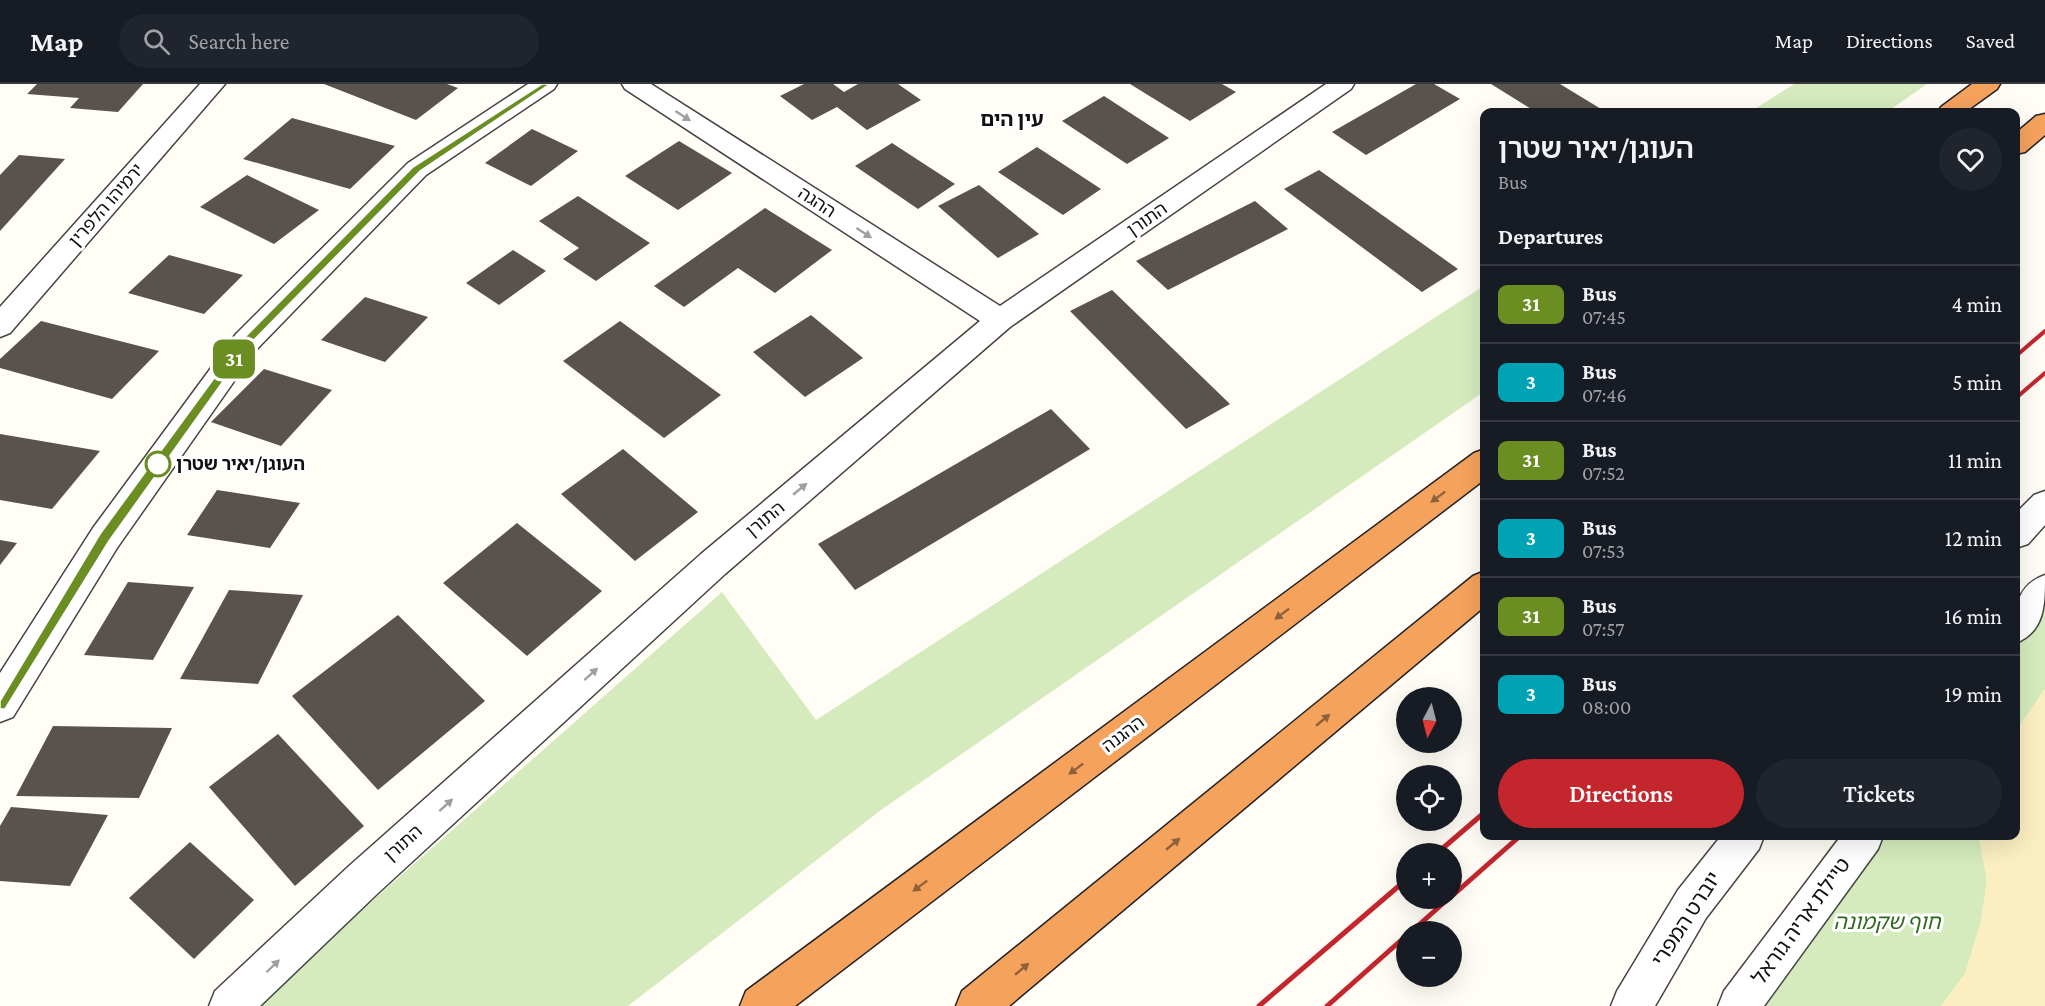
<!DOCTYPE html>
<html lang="en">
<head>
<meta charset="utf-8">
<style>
  :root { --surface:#171b24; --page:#20242c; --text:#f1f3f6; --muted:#9ea1a6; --line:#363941; --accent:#c4262e }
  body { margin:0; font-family:"Crimson Pro","Noto Sans Hebrew",serif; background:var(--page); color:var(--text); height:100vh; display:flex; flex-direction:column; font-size:22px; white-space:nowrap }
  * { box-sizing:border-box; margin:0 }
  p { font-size:20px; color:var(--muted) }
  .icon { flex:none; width:33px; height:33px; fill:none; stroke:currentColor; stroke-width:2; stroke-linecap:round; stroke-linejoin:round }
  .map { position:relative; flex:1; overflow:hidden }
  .details { position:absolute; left:1480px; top:24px; width:540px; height:732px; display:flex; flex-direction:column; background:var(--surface); border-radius:12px; box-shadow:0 6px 24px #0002 }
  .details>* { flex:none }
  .badge { padding:0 12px; border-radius:9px; font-size:21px; line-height:39px }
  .needle { width:39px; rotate:187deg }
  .controls { position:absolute; left:1396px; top:603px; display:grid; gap:12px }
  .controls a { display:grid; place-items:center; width:66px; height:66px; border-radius:50%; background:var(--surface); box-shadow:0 6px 24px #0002; font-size:30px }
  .map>.badge { position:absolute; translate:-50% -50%; box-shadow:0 0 0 3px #fff }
  h2 { padding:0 18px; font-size:22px; line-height:54px }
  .round { display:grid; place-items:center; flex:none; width:63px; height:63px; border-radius:32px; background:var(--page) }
  .overview { display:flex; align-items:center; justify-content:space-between; height:102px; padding:0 18px }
  h1 { font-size:28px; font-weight:600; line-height:45px }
  .primary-button { display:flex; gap:12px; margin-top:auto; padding:12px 18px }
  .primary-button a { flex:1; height:69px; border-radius:36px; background:var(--accent); color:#fff; font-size:24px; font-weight:600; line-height:69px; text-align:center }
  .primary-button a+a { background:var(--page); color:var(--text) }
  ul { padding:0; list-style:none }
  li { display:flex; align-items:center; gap:18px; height:78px; padding:0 18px; border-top:2px solid var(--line) }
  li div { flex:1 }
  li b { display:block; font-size:22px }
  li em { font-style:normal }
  li .badge { min-width:66px; font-weight:700; text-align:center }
  header { display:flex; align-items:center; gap:36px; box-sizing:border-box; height:84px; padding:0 30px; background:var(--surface); border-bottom:2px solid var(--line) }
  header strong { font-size:28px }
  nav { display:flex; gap:33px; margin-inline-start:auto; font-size:21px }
  .search { width:420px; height:54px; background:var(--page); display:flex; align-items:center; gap:15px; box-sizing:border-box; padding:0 21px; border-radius:33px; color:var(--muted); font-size:22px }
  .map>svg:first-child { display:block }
  .green { fill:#d5ebbd }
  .sand { fill:#fbeec1 }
  .building { fill:#5a524d }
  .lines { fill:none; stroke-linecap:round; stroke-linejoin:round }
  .minor-casing { stroke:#444; stroke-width:3 }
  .highway-casing { stroke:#222; stroke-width:3 }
  .minor { fill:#fff; fill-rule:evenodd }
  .highway { fill:#f5a25d; fill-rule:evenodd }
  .rail-far1 { stroke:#c4262e; stroke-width:4 }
  .rail { stroke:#c4262e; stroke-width:5 }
  .oneway { fill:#a0a0a0 }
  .oneway2 { fill:#8e613b }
  .line { fill:#6b8e23; stroke:#fff; stroke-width:1.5 }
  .stop-dot { fill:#fff; stroke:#6b8e23; stroke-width:3 }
  .labels { text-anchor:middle; stroke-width:6; stroke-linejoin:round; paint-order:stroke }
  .street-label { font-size:18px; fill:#111; stroke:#fff }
  .stop-label { font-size:18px; font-weight:bold; fill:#111; stroke:#fff; text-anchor:start }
  .far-district-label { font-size:20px; font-weight:bold; fill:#111; stroke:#fff }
  .near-street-label { font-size:21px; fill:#111; stroke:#fff }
  .near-park-label { font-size:21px; font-style:italic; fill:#2f6b1f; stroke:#fff }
</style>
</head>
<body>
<header>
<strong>Map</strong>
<div class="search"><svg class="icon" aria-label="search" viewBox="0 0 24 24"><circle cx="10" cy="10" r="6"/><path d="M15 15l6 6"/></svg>Search here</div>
<nav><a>Map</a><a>Directions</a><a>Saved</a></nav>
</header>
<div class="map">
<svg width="2045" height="922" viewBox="0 0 2045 922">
  <rect width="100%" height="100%" fill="#fffdf5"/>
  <g class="green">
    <polygon points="1794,0 1927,0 1887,28 1750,28"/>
    <polygon points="1485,201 1485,307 881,726 628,922 258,922 363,825 722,508 816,636"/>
    <polygon points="2045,489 2045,605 2016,647 2016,522"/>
    <polygon points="1838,752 1979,752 1987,796 1981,838 1965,890 1941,922 1718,922"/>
  </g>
  <polygon class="sand" points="2045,605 2045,922 1941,922 1965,890 1981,838 1987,796 1979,752 2016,752 2016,647"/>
  <g class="building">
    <polygon points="37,0 143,0 118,28 70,24 79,14 27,10"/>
    <polygon points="324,0 447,0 458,4 416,36"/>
    <polygon points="804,0 833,0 844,8 858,0 898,0 921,16 867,46 837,23 812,36 780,12"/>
    <polygon points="1130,0 1222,0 1236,8 1190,37"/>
    <polygon points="1416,0 1434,0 1460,15 1366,71 1332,48"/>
    <polygon points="1491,0 1560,0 1606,28 1536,28"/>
    <polygon points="1104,12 1169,54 1127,80 1062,37"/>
    <polygon points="292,34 395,62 350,105 243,75"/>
    <polygon points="532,45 578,67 531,102 485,79"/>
    <polygon points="679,57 732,89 678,126 625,92"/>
    <polygon points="892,59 955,100 918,125 855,82"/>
    <polygon points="1037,63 1101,105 1063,131 998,88"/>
    <polygon points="19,71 65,75 0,147 0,91"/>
    <polygon points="1319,86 1458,185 1422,208 1284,105"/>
    <polygon points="247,91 319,126 274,160 200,123"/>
    <polygon points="979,101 1039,150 998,174 938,122"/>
    <polygon points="578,112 650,159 596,197 563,175 579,164 539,137"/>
    <polygon points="1255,117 1288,145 1168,206 1136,177"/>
    <polygon points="765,124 832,166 775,209 738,184 684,223 654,202"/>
    <polygon points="513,166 546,187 499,221 466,199"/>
    <polygon points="169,171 243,191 204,230 128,209"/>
    <polygon points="1112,206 1230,320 1186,345 1070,227"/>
    <polygon points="365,213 428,233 385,278 321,256"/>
    <polygon points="811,231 863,274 805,313 753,268"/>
    <polygon points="41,237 159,267 112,315 0,284 0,275"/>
    <polygon points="620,237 721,311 664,354 563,277"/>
    <polygon points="264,285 332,306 281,362 211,338"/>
    <polygon points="1051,325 1090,365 855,506 818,460"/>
    <polygon points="0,350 100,367 52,425 0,416"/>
    <polygon points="623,365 698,428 635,477 561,410"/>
    <polygon points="217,406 300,419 270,464 187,451"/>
    <polygon points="517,439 602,507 527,572 443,499"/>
    <polygon points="0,456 17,459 0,481"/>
    <polygon points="128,498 194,503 153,576 84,571"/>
    <polygon points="229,506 303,511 258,600 180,595"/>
    <polygon points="398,531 485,617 378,706 292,612"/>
    <polygon points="53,642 172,644 139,714 16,712"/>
    <polygon points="278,650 364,742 295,802 209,703"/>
    <polygon points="11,723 108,731 70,802 0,797 0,742"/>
    <polygon points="190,758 254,816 194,875 129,814"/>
  </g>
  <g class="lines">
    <defs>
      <g id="minor">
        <polygon points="200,0 225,0 10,249 0,253 0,223"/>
        <polygon points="528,0 557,0 554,5 426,91 256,266 117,464 13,633 0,638 0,589 93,444 236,250 408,79"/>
        <polygon points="622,0 651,0 1000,222 1326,0 1354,0 1351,5 1010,243 725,490 377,810 260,922 209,922 215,907 349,782 701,470 980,237 625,5"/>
        <polygon points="2045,407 2045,441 2028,460 2016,464 2016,429 2034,411"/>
        <path d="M 2045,491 C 2045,521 2045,547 2016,559 C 2016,530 2012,503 2045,491 Z"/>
        <polygon points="1721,752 1764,752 1759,765 1706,834 1655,922 1611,922 1617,907 1678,806"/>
        <polygon points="1841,752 1883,752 1878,765 1764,922 1718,922 1724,907"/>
      </g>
      <g id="highway">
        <polygon points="1972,0 2000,0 1997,5 1965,28 1938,28 1941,23"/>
        <polygon points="2045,30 2045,51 2025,68 2016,70 2016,49 2036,32"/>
        <polygon points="1485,365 1485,395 795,922 740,922 746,907 1474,369"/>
        <polygon points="1485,487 1485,522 1009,922 956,922 962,907 1473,492"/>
      </g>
    </defs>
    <use href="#minor" class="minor-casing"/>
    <use href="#highway" class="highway-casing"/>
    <use href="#minor" class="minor"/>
    <use href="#highway" class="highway"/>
    <g class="rail-far1">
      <polyline points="2016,272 2045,247"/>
      <polyline points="2016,314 2045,289"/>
    </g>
    <g class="rail">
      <polyline points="1436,770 1485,728"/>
      <polyline points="1452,812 1520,752"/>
      <polyline points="1411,848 1449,814"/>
      <polyline points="1259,922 1407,795"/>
      <polyline points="1327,922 1407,851"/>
    </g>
  </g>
  <defs><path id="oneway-solid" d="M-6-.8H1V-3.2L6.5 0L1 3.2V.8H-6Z" transform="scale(1.5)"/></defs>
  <g class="oneway">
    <use href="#oneway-solid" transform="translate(683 32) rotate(33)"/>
    <use href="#oneway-solid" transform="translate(864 149) rotate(33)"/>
    <use href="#oneway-solid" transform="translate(800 405) rotate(-40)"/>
    <use href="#oneway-solid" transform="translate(591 590) rotate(-42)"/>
    <use href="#oneway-solid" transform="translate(446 721) rotate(-42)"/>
    <use href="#oneway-solid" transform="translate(273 882) rotate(-44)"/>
  </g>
  <g class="oneway2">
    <use href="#oneway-solid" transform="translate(1438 413) rotate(143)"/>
    <use href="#oneway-solid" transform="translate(1282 530) rotate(143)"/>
    <use href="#oneway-solid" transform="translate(1323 636) rotate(-40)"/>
    <use href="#oneway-solid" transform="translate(1076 685) rotate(143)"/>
    <use href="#oneway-solid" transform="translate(1173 760) rotate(-40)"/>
    <use href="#oneway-solid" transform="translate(920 802) rotate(143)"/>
    <use href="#oneway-solid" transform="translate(1022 885) rotate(-40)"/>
  </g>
  <polygon class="line" points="542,0 550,0 420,87 249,261 109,457 5,625 0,625 0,617 100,450 242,256 413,83"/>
  <circle class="stop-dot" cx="158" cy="380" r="12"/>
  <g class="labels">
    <g class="street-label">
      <text transform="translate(817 118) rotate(33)" y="6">ההגה</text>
      <text transform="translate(106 121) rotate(-49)" y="6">ירמיהו הלפרין</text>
      <text transform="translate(1147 135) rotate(-35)" y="6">התורן</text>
      <text transform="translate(765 435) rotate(-40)" y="6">התורן</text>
      <text transform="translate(1123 650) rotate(-37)" y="6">ההגנה</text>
      <text transform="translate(403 759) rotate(-42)" y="6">התורן</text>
    </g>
    <g class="stop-label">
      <text x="176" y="386">העוגן/יאיר שטרן</text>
    </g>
    <g class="far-district-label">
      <text x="1012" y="42">עין הים</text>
    </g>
    <g class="near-street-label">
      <text transform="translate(1686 835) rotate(-57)" y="7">יוברט המפרי</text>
      <text transform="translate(1801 837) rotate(-54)" y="7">טיילת אריה גוראל</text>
    </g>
    <g class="near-park-label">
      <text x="1887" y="845">חוף שקמונה</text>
    </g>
  </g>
</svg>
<div class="controls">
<a><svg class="needle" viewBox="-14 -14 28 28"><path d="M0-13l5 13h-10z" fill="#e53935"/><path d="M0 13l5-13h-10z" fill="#9ea1a6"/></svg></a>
<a><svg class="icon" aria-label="locate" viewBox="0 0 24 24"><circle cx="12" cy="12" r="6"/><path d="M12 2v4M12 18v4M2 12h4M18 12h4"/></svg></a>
<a>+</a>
<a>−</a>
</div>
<b class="badge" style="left:234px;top:275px;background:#6b8e23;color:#fff">31</b>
<section class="details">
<div class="overview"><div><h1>העוגן/יאיר שטרן</h1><p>Bus</p></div><a class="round"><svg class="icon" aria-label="heart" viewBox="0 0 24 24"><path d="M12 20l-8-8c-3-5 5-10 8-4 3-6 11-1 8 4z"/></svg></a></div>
<h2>Departures</h2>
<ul>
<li><span class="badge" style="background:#6b8e23;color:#fff">31</span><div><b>Bus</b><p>07:45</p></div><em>4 min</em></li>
<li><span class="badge" style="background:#00a3b4;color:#fff">3</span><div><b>Bus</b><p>07:46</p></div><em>5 min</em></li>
<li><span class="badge" style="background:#6b8e23;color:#fff">31</span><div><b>Bus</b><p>07:52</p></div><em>11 min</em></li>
<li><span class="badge" style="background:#00a3b4;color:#fff">3</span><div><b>Bus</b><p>07:53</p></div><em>12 min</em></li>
<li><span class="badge" style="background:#6b8e23;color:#fff">31</span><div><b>Bus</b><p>07:57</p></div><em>16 min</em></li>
<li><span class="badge" style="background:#00a3b4;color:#fff">3</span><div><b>Bus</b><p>08:00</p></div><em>19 min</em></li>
</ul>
<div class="primary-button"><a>Directions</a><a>Tickets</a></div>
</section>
</div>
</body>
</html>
